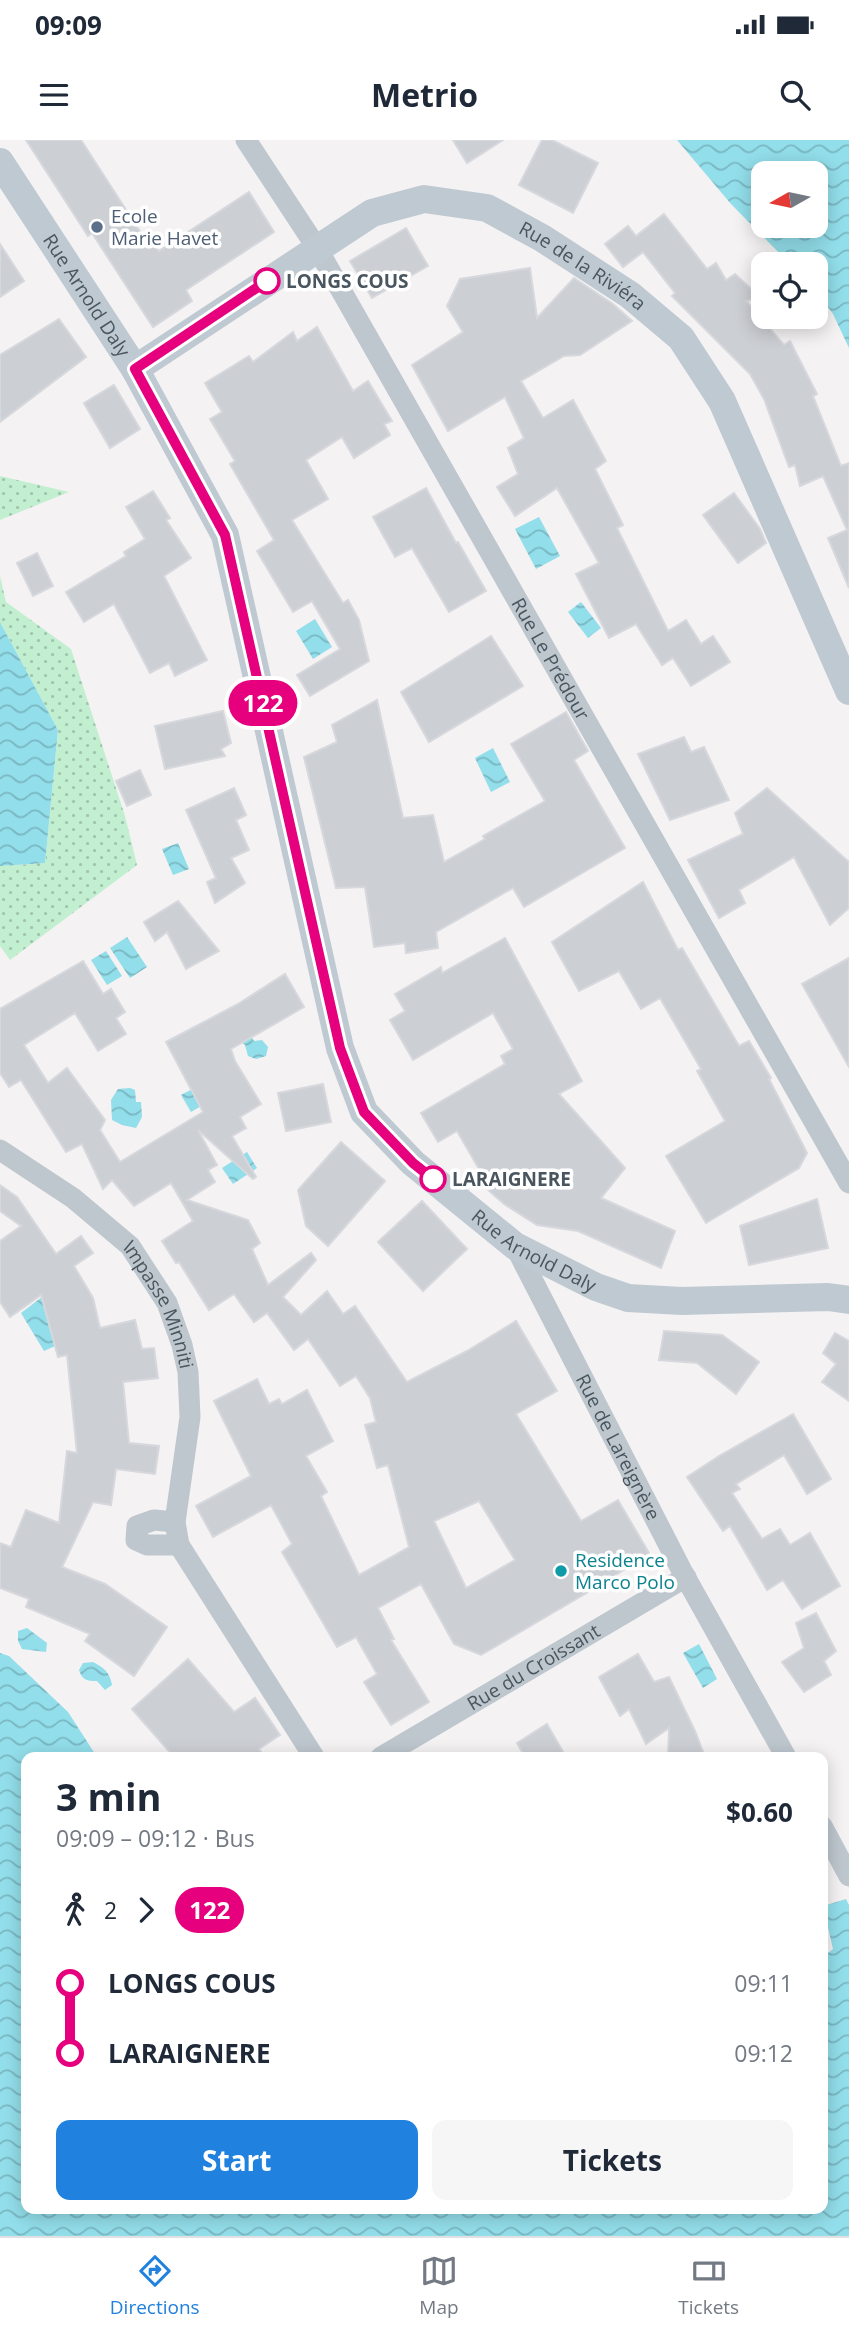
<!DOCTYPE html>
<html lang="en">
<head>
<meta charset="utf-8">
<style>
  :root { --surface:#fff; --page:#f6f6f7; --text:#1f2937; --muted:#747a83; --line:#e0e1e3; --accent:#2081df }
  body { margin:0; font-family:"Open Sans",sans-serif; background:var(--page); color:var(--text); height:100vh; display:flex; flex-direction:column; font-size:26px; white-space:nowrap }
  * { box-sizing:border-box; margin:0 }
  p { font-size:23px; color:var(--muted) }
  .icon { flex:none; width:38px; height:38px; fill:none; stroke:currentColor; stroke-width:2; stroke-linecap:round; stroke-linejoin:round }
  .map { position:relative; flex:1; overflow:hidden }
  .panel { position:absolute; left:21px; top:1612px; width:807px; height:462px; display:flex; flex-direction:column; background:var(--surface); border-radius:14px; box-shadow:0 4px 18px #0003 }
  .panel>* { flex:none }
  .badge { padding:0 14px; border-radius:23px; font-size:24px; line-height:46px }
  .needle { width:46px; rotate:261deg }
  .controls { position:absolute; left:751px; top:21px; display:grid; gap:14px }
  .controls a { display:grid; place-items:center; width:77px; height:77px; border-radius:14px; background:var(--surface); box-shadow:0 4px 18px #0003; font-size:35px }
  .map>.badge { position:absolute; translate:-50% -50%; box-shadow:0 0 0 4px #fff }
  .legs { display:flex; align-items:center; gap:10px; height:77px; padding:0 35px; font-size:23px }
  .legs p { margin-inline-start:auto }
  .head { display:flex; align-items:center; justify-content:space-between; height:119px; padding:0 35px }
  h1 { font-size:38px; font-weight:700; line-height:52px }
  .button { display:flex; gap:14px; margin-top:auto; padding:14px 35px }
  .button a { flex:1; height:80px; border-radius:14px; background:var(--accent); color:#fff; font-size:28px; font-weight:700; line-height:80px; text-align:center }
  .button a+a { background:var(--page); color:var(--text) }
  ul { padding:0 35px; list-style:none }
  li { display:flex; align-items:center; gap:24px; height:70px; font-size:26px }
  li i { display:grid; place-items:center; width:10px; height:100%; margin:0 9px; background:currentColor }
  li i::after { content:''; width:18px; height:18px; margin:-9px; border:5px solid; border-radius:50%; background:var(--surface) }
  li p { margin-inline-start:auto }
  li:first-child i { background:linear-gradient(#0000 50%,currentColor 0) }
  li:last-child i { background:linear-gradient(currentColor 50%,#0000 0) }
  .status { display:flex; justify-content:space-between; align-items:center; height:49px; padding:0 35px; background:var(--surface); direction:ltr }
  .status svg { height:19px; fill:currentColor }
  header { display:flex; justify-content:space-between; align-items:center; height:91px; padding:0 35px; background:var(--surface); font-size:32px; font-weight:700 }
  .tab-bar { display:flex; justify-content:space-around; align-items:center; height:98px; border-top:2px solid var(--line); background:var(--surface); font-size:19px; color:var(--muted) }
  .tab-bar a { display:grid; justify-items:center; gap:4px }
  .tab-bar .active { color:var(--accent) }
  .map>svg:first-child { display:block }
  .grass { fill:url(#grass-dots) }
  .water { fill:url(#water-waves); fill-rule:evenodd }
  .building { fill:#cccfd4; stroke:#d6d8dd; stroke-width:2; fill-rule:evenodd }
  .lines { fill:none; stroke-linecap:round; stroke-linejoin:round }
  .street { stroke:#bec7ce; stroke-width:21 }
  .secondary { stroke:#bfc9d2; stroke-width:28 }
  .line-1-casing { stroke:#fff; stroke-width:16 }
  .line-1 { stroke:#e6007e; stroke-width:10 }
  .service-dot { fill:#5c6f8a; stroke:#fff; stroke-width:2.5 }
  .stop-1-dot { fill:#fff; stroke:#e6007e; stroke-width:3.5 }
  .culture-dot { fill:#0f9aa8; stroke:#fff; stroke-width:2.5 }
  .labels { text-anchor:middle; stroke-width:7; stroke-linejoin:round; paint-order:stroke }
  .service-label { font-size:19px; fill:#4e5e75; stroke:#fff; text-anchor:start }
  .street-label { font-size:19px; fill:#4a565f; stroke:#fff }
  .stop-label { font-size:19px; font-weight:bold; fill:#4a565f; stroke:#fff; text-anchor:start }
  .culture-label { font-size:19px; fill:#0d838f; stroke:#fff; text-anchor:start }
</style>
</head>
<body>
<div class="status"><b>09:09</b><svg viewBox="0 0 49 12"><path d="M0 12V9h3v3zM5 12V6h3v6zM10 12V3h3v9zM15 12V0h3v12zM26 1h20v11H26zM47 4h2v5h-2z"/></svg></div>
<header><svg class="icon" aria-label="menu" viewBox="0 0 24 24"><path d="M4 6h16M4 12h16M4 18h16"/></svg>Metrio<svg class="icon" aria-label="search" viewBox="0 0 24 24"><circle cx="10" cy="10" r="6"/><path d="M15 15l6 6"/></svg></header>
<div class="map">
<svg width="849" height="2096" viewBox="0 0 849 2096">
  <defs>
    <pattern id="grass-dots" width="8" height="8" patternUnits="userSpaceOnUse" patternTransform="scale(1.75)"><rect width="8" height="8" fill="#c3efd1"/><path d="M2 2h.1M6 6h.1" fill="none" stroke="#a0c4ad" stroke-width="1.8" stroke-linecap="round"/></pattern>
    <pattern id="water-waves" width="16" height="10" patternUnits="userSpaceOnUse" patternTransform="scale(1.75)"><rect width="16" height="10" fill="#92deea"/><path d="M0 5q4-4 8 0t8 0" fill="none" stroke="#79b7c1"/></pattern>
  </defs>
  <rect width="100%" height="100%" fill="#f4f2f2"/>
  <g class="grass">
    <polygon points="0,336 69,352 0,380"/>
    <polygon points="0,436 6,462 71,509 125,676 137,725 10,820 0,806 0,726 45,723 58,590 0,482"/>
  </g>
  <g class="water">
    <path d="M 677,0 L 849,0 L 849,208 L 833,174 L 816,151 L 816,124 L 790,124 L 731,64 ZM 763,33 L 816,33 L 816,86 L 763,86 Z"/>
    <polygon points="539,377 560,416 536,429 515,389"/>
    <polygon points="581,462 601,488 588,498 568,472"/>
    <polygon points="315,479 332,507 313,519 296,491"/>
    <polygon points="0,482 58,590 45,723 0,726"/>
    <polygon points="493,608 510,642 491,652 475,618"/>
    <polygon points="178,703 189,729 173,735 162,709"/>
    <polygon points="127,797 147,827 130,838 110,808"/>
    <polygon points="106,811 122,836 107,845 91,820"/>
    <polygon points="249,892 254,901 262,900 268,907 266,916 256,919 248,916 245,905 237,898"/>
    <polygon points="213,938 218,956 191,972 181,955"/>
    <polygon points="130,948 135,950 136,962 141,962 142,977 136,988 122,985 112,980 111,960 118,949"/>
    <polygon points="247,1012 257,1028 233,1044 222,1028"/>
    <polygon points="42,1157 55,1206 44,1211 21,1173"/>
    <polygon points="27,1488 47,1503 46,1512 22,1509 18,1501 18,1491"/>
    <polygon points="699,1504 717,1539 703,1548 683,1513"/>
    <polygon points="0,1513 9,1516 68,1572 97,1617 26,1617 26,2068 822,2068 822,1818 833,1809 823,1766 846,1759 849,1765 849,2096 0,2096"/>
    <path d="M 93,1522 C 103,1527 110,1532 112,1545 L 105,1550 L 97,1541 C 87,1541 82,1540 79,1530 L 83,1523 Z"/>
  </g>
  <g class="building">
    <polygon points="26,0 81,0 143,96 148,93 159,111 249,52 274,92 186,150 192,161 153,187 92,93 88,96"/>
    <polygon points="453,0 503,0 467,23"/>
    <polygon points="542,0 552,0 598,23 573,73 519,45"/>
    <polygon points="664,74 707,129 716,123 726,140 735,134 760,157 746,161 784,205 790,201 817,254 813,256 841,326 849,323 849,448 828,398 847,390 823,336 800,346 795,325 789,327 764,259 750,234 672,156 675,153 643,112 623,127 605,104 628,86 636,96"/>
    <polygon points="406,88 428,126 372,158 350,121"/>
    <polygon points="0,104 24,141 0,157"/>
    <polygon points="530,128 537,178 574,138 613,164 632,181 580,215 564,216 521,241 543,278 573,260 606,321 595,329 623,385 617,388 668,491 686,480 701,504 713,496 730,522 691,546 673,518 662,525 636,484 609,498 576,434 599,423 557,348 515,376 497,347 518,334 508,308 524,298 505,257 448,291 412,225 463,192 447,166 460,139"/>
    <polygon points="59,179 86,217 0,282 0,215"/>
    <polygon points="317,187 353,251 368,241 392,281 384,284 390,295 354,318 342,297 306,320 328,359 292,380 343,463 348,460 359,480 369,521 310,556 297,535 340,509 312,461 293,472 257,411 274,400 230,324 235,321 210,279 222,272 205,243 249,216 253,222 293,192 297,201"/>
    <polygon points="114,245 140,289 110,308 84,263"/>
    <polygon points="426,348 456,403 458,402 486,451 449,472 412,408 395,417 373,377"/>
    <polygon points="153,351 170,378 166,380 191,418 164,436 207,520 175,536 169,523 150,533 114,464 84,482 66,452 126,416 124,412 145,399 126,367"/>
    <polygon points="734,353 760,389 766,403 738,423 703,375"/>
    <polygon points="37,413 53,446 33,456 17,423"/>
    <polygon points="491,496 523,546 429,602 401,552"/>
    <polygon points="377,560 403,678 433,675 444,722 485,699 483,696 545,661 511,604 566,572 588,611 574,620 625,708 524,767 513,748 436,792 438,808 406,813 405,803 374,807 365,747 336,748 304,617 337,602 332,585"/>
    <polygon points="223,571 231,603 221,609 225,616 165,629 155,586"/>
    <polygon points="684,597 691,612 704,607 729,660 670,680 638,614"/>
    <polygon points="140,630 151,655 127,666 116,641"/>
    <polygon points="234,648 246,675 236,680 249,710 231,718 245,743 215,763 207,742 216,738 186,670"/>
    <polygon points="767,648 849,722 849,768 830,785 794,717 739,750 745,763 719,778 688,720 743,694 735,673"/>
    <polygon points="643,742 678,810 682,808 739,906 749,901 771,938 769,939 807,1013 799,1028 706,1083 666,1016 725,981 697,931 701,929 660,858 641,869 619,831 579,851 552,802"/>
    <polygon points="178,761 219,811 186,829 167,792 155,801 144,782"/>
    <polygon points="505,798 582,941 559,954 625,1028 601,1058 675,1091 661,1128 578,1091 537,1085 504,1064 470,1034 479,1029 457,991 438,1002 421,973 505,924 501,916 513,909 493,873 413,920 390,880 405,871 395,854 441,827 442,833"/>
    <polygon points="849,818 849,927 802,844"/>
    <path d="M 83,821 L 103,854 L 111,849 L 125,872 L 116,878 L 126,894 L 98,911 L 75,873 L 24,905 L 48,943 L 67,928 L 105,980 L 100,990 L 120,1022 L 203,972 L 166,902 L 238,864 L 285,834 L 304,867 L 231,909 L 235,921 L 261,964 L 240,977 L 246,988 L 232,996 L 256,1037 L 253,1039 L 198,990 L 217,1025 L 208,1030 L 215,1042 L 187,1060 L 248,1080 L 260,1103 L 252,1109 L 268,1145 L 311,1113 L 316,1120 L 283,1157 L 301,1175 L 327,1151 L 343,1174 L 355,1166 L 407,1242 L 467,1211 L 516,1181 L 557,1251 L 516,1274 L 581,1381 L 618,1360 L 649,1413 L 607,1441 L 481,1515 L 454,1504 L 421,1444 L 378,1468 L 394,1499 L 391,1500 L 429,1562 L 391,1585 L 364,1542 L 377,1534 L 356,1497 L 337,1507 L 282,1412 L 292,1404 L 271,1365 L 213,1397 L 196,1366 L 251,1336 L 214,1261 L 257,1239 L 269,1264 L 279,1259 L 282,1264 L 307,1250 L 333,1301 L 306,1316 L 327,1352 L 321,1356 L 359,1435 L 409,1407 L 388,1325 L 377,1328 L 365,1285 L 376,1282 L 370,1258 L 356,1236 L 340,1246 L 308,1199 L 294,1210 L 267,1173 L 254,1182 L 234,1154 L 209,1170 L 179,1122 L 176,1123 L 162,1101 L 193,1081 L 171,1043 L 134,1066 L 112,1040 L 103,1049 L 82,1004 L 66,1012 L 21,940 L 9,947 L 0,933 L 0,869 ZM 479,1361 L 515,1420 L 466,1448 L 434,1381 Z"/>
    <polygon points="323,944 331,982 286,991 278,953"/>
    <polygon points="341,1002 385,1041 328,1106 306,1086 298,1050"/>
    <polygon points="0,1045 17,1057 56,1114 81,1096 93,1113 74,1126 93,1158 100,1188 135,1180 142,1209 154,1208 158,1238 123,1242 129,1303 159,1306 155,1334 116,1329 111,1365 93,1362 62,1427 105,1444 167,1487 134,1536 85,1501 90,1494 26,1467 29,1459 0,1448 0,1403 11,1407 26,1370 59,1383 67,1311 77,1313 67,1215 58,1217 41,1155 10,1177 0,1162 0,1101 21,1086 0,1071"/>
    <polygon points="817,1059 828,1108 749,1125 740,1086"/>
    <polygon points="422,1061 467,1109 423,1151 378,1102"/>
    <polygon points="664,1191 722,1195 759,1222 736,1254 697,1223 659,1220"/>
    <polygon points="835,1193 849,1201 849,1261 822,1242 836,1224 823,1213"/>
    <polygon points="793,1274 831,1339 807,1354 784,1315 736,1344 740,1349 732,1353 762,1399 780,1389 790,1405 810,1393 840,1446 802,1469 783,1440 767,1450 730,1386 723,1391 687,1337 719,1316"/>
    <polygon points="816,1473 836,1511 824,1521 831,1535 804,1552 782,1522 804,1508 796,1483"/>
    <polygon points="638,1514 654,1542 669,1537 695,1591 705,1617 668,1617 669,1588 646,1604 629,1569 620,1576 599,1537"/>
    <polygon points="188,1519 234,1572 255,1558 280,1595 259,1609 265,1617 174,1617 132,1569"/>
    <polygon points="547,1584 566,1617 525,1617 517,1603"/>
  </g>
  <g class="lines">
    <g class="street">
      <path id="s1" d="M 246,0 L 317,108 L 849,1043"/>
      <path id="s2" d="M 0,1010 L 73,1058 L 130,1106 L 167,1163 L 182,1205 L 188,1232 L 190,1277 L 175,1382 L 179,1405 L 314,1617"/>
      <path id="s3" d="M 515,1106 L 682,1431 L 786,1617"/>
      <polyline points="175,1382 154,1380 137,1386 136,1400 147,1405 179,1405"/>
      <path id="s4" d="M 381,1617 L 686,1437"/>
      <polyline points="822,1686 849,1736"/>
    </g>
    <g class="secondary">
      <path id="s5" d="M 0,22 L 135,229 L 225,395 L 340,908 L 364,972 L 413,1023 L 515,1106 L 596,1147 L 628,1158 L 682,1161 L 828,1157 L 849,1160"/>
      <path id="s6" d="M 135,229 L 372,73 L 424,59 L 487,68 L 542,98 L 630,155 L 681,198 L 722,261 L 849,551"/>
    </g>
  </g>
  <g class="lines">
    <defs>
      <polyline id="line-1" points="267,141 135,229 225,395 340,908 364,972 413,1023 433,1039"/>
    </defs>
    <use href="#line-1" class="line-1-casing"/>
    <use href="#line-1" class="line-1"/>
  </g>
  <circle class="service-dot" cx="97" cy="87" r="7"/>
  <g class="stop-1-dot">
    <circle cx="267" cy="141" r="12"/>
    <circle cx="433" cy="1039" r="12"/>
  </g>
  <circle class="culture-dot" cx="561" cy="1431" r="7"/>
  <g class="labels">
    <g class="service-label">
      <text x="111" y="83">Ecole<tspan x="111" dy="22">Marie Havet</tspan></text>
    </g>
    <g class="street-label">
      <text dy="7" stroke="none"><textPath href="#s6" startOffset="513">Rue de la Riviéra</textPath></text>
      <text dy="7" stroke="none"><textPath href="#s5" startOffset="159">Rue Arnold Daly</textPath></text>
      <text dy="7" stroke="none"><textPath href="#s1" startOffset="602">Rue Le Prédour</textPath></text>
      <text dy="7" stroke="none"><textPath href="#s5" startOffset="1251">Rue Arnold Daly</textPath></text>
      <text dy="7" stroke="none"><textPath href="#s2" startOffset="228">Impasse Minniti</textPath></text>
      <text dy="7" stroke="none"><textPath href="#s3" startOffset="226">Rue de Lareignère</textPath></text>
      <text dy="7" stroke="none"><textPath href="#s4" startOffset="177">Rue du Croissant</textPath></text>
    </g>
    <g class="stop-label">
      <text x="286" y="148">LONGS COUS</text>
      <text x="452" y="1046">LARAIGNERE</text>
    </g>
    <g class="culture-label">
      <text x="575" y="1427">Residence<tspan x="575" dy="22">Marco Polo</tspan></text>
    </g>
  </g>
</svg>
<div class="controls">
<a><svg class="needle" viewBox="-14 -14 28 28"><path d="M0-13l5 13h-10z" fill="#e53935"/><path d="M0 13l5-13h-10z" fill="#747a83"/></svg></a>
<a><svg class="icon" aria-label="locate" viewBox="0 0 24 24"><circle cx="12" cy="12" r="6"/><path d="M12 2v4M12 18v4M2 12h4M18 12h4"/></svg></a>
</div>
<b class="badge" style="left:263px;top:563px;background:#e6007e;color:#fff">122</b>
<section class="panel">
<div class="head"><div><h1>3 min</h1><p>09:09 – 09:12 · Bus</p></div><b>$0.60</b></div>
<div class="legs"><svg class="icon" aria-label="walk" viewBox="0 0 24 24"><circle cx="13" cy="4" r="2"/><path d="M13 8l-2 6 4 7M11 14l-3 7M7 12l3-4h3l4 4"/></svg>2<svg class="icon" aria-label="forward" viewBox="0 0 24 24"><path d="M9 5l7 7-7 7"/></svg><b class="badge" style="background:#e6007e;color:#fff">122</b></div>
<ul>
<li><i style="color:#e6007e"></i><b>LONGS COUS</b><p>09:11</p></li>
<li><i style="color:#e6007e"></i><b>LARAIGNERE</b><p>09:12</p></li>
</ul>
<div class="button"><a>Start</a><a>Tickets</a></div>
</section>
</div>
<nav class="tab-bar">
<a class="active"><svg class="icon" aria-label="directions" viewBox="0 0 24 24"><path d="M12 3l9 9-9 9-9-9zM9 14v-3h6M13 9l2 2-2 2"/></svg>Directions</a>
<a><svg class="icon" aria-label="map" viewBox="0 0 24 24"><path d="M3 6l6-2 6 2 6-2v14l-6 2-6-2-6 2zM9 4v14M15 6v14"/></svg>Map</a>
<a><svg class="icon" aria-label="tickets" viewBox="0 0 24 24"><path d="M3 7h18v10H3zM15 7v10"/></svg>Tickets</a>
</nav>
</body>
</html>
